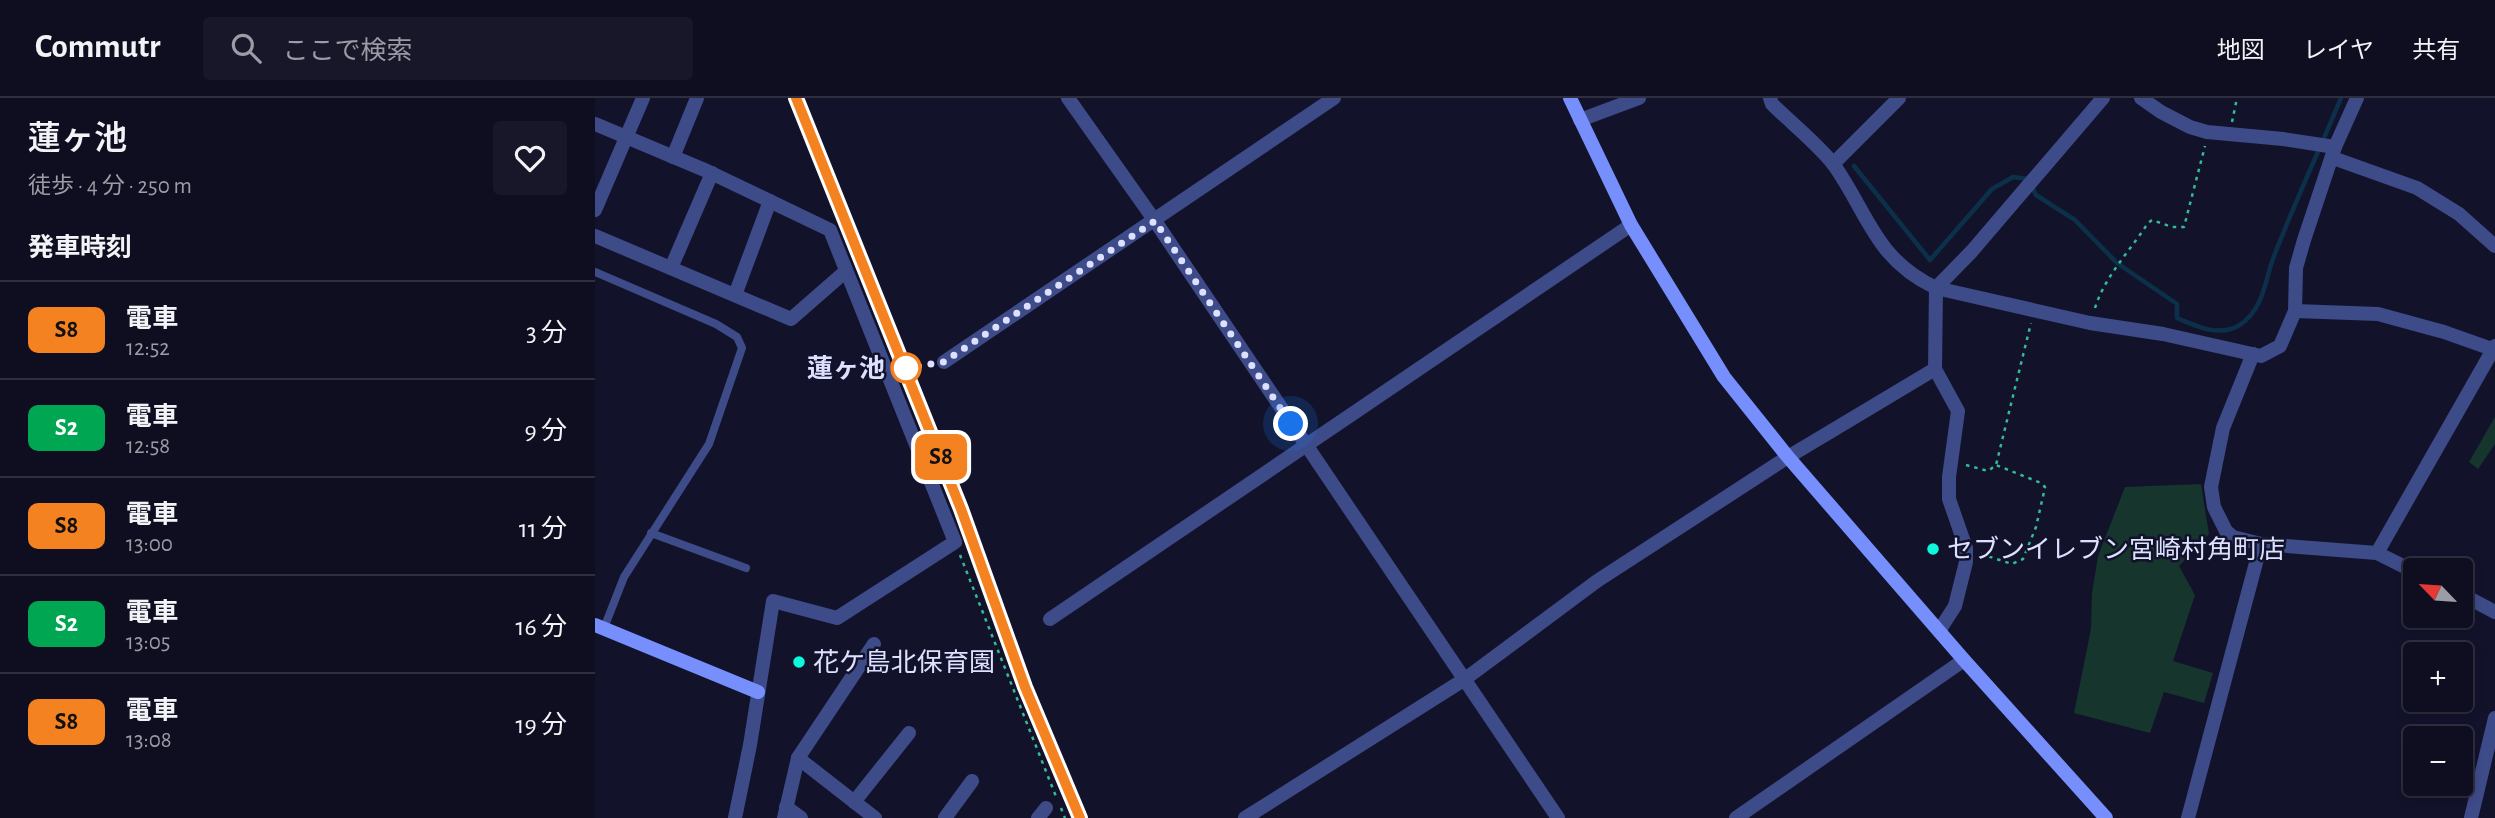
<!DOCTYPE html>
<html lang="ja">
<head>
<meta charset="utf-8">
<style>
  :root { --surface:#0e0e20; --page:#171729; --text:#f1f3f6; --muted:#9b9ca5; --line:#2e2e3e }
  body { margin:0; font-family:"Alegreya Sans","Noto Sans JP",sans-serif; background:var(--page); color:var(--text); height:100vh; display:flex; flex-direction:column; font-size:26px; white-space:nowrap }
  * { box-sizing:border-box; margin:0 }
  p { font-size:23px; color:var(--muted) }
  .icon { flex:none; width:38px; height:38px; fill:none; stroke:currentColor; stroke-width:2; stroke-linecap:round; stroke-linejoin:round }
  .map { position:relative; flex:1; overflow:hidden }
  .sheet { display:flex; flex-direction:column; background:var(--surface); width:595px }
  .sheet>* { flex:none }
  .badge { padding:0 14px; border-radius:10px; font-size:24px; line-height:46px }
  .needle { width:46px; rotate:295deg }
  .fabs { position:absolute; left:1808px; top:460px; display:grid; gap:14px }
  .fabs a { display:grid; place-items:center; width:70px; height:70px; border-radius:7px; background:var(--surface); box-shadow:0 4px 10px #0003,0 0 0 2px var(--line); font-size:35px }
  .you { position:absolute; width:35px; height:35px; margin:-18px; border:5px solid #fff; border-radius:50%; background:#1a73e8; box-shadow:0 0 0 10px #1a73e833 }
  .map>.badge { position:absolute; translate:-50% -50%; box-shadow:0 0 0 4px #fff }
  h2 { padding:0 28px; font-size:26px; line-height:63px }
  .round { display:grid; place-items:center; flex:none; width:74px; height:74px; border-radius:7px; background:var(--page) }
  .head { display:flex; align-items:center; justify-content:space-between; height:119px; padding:0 28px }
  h1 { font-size:33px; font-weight:600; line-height:52px }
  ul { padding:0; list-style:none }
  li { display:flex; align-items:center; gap:21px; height:98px; padding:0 28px; border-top:2px solid var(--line) }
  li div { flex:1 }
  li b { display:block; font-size:26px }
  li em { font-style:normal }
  li .badge { min-width:77px; font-weight:700; text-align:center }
  header { display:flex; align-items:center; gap:42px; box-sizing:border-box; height:98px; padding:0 35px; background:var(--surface); border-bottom:2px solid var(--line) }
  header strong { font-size:33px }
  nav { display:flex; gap:38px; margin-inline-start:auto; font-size:24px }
  .search { width:490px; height:63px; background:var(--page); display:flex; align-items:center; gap:18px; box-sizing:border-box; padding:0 24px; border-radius:7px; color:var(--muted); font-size:26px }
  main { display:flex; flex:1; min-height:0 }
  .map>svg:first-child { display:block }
  .green { fill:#15352d }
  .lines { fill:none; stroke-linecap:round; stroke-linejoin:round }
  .stream { stroke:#0c3049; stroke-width:4.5 }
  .path { stroke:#34bb96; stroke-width:2.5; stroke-dasharray:3.5 5; stroke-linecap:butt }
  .lane { stroke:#3e4b89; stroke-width:8 }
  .street { stroke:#3e4b89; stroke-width:14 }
  .secondary { stroke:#768ffc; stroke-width:14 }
  .rail { stroke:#0df9de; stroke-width:4.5; stroke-dasharray:10 9; stroke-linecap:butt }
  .line-casing { stroke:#fff; stroke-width:16 }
  .line { stroke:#f58220; stroke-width:10 }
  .walk { stroke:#dde0fe; stroke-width:7; stroke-dasharray:0 12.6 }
  .stop-dot { fill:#fff; stroke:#f58220; stroke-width:3.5 }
  .poi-dot { fill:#0df9de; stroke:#12132b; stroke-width:2.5 }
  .labels { text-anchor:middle; stroke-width:5; stroke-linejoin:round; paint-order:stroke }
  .stop-label { font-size:26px; font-weight:bold; fill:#dde0fe; stroke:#12132b; text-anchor:end }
  .poi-label { font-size:26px; fill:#dde0fe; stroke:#12132b; text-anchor:start }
</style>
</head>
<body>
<header>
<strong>Commutr</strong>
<div class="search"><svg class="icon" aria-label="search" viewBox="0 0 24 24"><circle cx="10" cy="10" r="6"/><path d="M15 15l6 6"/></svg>ここで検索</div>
<nav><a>地図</a><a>レイヤ</a><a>共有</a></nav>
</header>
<main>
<section class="sheet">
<div class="head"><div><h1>蓮ヶ池</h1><p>徒歩 · 4 分 · 250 m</p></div><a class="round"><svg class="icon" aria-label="heart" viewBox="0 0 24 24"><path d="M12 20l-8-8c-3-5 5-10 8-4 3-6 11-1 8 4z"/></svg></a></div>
<h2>発車時刻</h2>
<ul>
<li><span class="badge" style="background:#f58220;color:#111">S8</span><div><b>電車</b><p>12:52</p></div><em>3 分</em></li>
<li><span class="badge" style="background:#00a651;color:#fff">S2</span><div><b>電車</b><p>12:58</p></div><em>9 分</em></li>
<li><span class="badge" style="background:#f58220;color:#111">S8</span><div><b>電車</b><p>13:00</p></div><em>11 分</em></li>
<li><span class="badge" style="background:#00a651;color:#fff">S2</span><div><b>電車</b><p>13:05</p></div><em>16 分</em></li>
<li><span class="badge" style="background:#f58220;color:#111">S8</span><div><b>電車</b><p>13:08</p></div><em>19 分</em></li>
</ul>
</section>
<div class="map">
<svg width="1900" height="720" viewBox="0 0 1900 720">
  <rect width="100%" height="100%" fill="#12132b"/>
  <g class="green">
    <polygon points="1900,319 1900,346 1883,371 1874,364"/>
    <polygon points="1606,386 1614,436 1584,468 1600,497 1578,563 1618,575 1609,605 1569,594 1555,635 1479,615 1496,531 1497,495 1503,458 1530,389"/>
  </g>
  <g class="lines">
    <path class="stream" d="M 1259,68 L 1335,162 L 1397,91 L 1418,79 L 1433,81 L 1441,97 L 1480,122 L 1522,165 L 1582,206 L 1582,220 C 1601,228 1623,239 1643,228 C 1652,223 1660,213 1664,204 C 1671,190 1673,173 1679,158 C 1700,104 1724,53 1746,0"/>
    <g class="path">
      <polyline points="1637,24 1642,0"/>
      <path d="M 1500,210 C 1510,178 1535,153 1553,125 L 1557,122 L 1577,129 L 1589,129 L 1610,48"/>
      <polyline points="1371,367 1393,373 1401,367 1436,225"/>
      <polyline points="1386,456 1417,466 1428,461 1441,429 1449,394 1450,389 1446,385 1401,367"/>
      <polyline points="365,457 462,701"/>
      <polyline points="466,710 470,720"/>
    </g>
    <g class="lane">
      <polyline points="0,174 121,226 142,239 147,250 114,346 29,479 9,530"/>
      <polyline points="56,435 151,470"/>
    </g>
    <g class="street">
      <polyline points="473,0 560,123 963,720"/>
      <path d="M 1175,0 L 1177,6 C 1195,24 1224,47 1239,67 C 1274,117 1280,161 1341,190 L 1495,225 L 1568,236 L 1666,258 L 1685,248 L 1700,213 L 1701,170 L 1709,142 L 1740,49 L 1762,0"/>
      <polyline points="1546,0 1566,14 1595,29 1612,34 1688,41 1740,49"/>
      <polyline points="985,22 1044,0"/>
      <polyline points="0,26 112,73 235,132 360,444 242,520 178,503 155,647 140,720"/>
      <polyline points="78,59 102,0"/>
      <polyline points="1738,60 1822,90 1864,116 1900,148"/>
      <polyline points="1238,66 1304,0"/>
      <polyline points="0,112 48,0"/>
      <polyline points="0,138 196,221 251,173"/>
      <polyline points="76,170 117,75"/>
      <polyline points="140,197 175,103"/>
      <polyline points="1700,213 1783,216 1849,234 1897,251"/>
      <polyline points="1658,256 1628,330 1616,389 1619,409 1631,433 1638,439 1666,446 1782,455 1820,474"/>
      <polyline points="349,264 739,0"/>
      <polyline points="1782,455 1900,248"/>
      <polyline points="1866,496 1900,514"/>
      <polyline points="455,521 1036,127"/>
      <polyline points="1344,533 1360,508 1371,464 1371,450 1354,401 1354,379 1363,313 1340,271 1341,190 1377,153 1508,0"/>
      <polyline points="203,660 280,720"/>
      <polyline points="259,704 314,635"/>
      <polyline points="191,709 206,720"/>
      <polyline points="189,720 203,660 279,546"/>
      <polyline points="350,720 377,683"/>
      <polyline points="443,720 451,710"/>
      <polyline points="650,720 870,581 1002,483 1193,359 1340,271"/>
      <polyline points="1141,720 1369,562"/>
      <polyline points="1593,720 1666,446"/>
      <polyline points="1876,720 1900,620"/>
    </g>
    <g class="secondary">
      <polyline points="975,0 1036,127 1129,279 1193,359 1369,562 1511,720"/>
      <polyline points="0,527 163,594"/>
    </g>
    <polyline class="rail" points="201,0 366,411 430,589 486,720"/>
  </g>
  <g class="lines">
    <defs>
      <polyline id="line" points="201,0 366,411 430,589 485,720"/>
    </defs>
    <use href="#line" class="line-casing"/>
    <use href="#line" class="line"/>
    <polyline class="walk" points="311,270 349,264 560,123 696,326"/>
  </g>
  <circle class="stop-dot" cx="311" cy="270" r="14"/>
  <g class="poi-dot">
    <circle cx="1338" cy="451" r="7"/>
    <circle cx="204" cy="564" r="7"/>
  </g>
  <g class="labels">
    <g class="stop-label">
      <text x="290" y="279">蓮ヶ池</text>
    </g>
    <g class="poi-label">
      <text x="1352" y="460">セブンイレブン宮崎村角町店</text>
      <text x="218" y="573">花ケ島北保育園</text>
    </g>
  </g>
</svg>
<div class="fabs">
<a><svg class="needle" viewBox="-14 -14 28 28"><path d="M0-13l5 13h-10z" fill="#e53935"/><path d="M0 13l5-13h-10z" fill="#9b9ca5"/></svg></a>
<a>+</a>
<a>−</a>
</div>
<div class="you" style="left:696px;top:326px"></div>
<b class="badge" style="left:346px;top:359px;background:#f58220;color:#111">S8</b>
</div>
</main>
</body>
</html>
